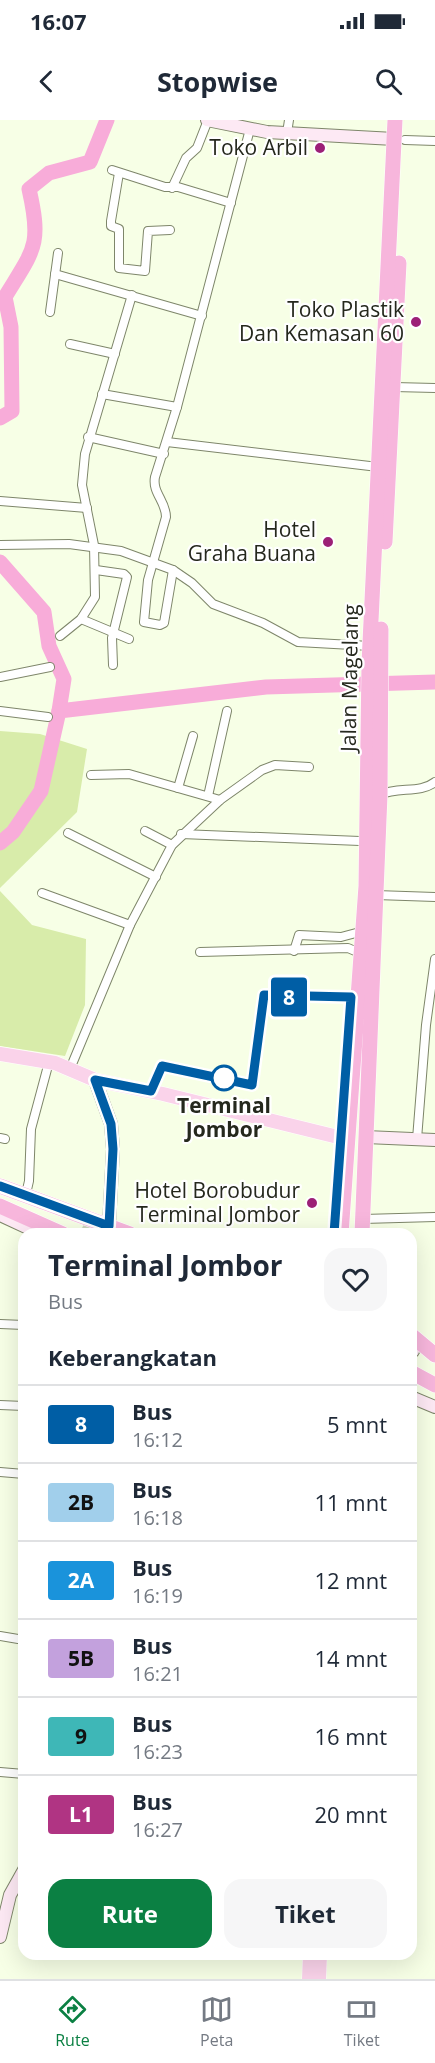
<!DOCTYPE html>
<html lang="id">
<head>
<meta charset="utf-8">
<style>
  :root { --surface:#fff; --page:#f6f6f7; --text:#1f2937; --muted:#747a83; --line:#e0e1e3; --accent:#0b8043 }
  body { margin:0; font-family:"Open Sans",sans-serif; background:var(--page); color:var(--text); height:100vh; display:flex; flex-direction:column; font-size:22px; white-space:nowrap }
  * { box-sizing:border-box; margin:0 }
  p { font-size:20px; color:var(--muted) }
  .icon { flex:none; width:33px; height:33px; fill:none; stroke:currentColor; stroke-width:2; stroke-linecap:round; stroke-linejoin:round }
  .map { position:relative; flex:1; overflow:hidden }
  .details { position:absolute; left:18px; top:1108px; width:399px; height:732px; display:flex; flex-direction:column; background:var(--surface); border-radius:18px; box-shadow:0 6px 24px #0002 }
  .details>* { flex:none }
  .badge { padding:0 12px; border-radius:4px; font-size:21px; line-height:39px }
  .map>.badge { position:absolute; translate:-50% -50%; box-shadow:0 0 0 3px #fff }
  h2 { padding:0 30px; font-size:22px; line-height:54px }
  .round { display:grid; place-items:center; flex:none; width:63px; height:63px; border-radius:18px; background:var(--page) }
  .summary { display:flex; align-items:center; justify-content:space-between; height:102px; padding:0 30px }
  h1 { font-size:28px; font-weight:700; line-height:45px }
  .cta { display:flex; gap:12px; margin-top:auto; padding:12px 30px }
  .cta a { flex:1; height:69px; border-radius:18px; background:var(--accent); color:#fff; font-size:24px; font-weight:700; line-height:69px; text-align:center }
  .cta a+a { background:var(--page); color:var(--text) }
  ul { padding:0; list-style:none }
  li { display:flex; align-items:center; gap:18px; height:78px; padding:0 30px; border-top:2px solid var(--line) }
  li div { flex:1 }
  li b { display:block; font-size:22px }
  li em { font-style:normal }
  li .badge { min-width:66px; font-weight:700; text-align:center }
  .status { display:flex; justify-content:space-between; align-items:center; height:42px; padding:0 30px; background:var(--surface); direction:ltr }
  .status svg { height:16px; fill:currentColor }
  header { display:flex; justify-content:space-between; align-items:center; height:78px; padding:0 30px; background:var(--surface); font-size:27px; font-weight:700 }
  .dock { display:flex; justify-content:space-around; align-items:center; height:84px; border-top:2px solid var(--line); background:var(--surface); font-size:16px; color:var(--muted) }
  .dock a { display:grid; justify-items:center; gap:3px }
  .dock .current { color:var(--accent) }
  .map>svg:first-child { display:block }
  .green { fill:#d8ecaa }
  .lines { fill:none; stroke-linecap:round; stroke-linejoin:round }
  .river { stroke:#f8acd9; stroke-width:15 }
  .highway-tunnel { stroke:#cdd4be; stroke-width:15; stroke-dasharray:15 8; stroke-linecap:butt }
  .street-casing { stroke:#7e866a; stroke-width:10 }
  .secondary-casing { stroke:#7e866a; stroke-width:14 }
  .primary-casing { stroke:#fff; stroke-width:15 }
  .highway-casing { stroke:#fff; stroke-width:16 }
  .street { stroke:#fff; stroke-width:8 }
  .secondary { stroke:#fde9f4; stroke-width:12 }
  .primary { stroke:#fad3ea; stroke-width:14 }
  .highway { stroke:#f7b6dc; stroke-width:15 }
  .line-casing { stroke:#fff; stroke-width:14 }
  .line { stroke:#005ea5; stroke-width:9 }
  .poi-dot { fill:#9c2077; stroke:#fff; stroke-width:2 }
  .stop-dot { fill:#fff; stroke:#005ea5; stroke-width:3 }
  .labels { text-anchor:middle; stroke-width:4.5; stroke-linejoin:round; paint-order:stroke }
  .poi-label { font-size:21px; fill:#25281d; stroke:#fff; text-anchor:end }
  .street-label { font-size:21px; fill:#25281d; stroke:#fff }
  .stop-label { font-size:21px; font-weight:bold; fill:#25281d; stroke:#fff }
</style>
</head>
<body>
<div class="status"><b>16:07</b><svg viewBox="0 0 49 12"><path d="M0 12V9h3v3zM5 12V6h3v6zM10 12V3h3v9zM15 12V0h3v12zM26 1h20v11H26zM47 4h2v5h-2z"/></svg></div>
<header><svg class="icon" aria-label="back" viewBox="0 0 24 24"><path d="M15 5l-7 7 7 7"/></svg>Stopwise<svg class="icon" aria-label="search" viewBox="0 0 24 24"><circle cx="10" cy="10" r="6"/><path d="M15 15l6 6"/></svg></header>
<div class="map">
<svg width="435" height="1859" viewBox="0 0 435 1859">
  <rect width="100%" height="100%" fill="#f7ffe6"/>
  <g class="green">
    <polygon points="0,611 40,614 87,629 77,692 0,768"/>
    <polygon points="0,771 32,805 86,819 85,885 65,936 0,926"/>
  </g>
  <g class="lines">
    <g class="river">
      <path d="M 0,298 L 12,291 L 11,207 L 5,177 C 34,129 42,126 29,69 L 49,53 L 90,42 L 107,0"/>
      <polyline points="0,442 44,492 49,526 64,559 59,591"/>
      <polyline points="0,723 13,712 41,671 59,591 266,567 435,562"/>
    </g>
    <polyline class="highway-tunnel" points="83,1106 101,1114"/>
    <defs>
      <g id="street">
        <polyline points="287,13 289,0"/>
        <polyline points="405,20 435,21"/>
        <polyline points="112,50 165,67 178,67 231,83"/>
        <polyline points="119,53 111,101 111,106 119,109 119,148 145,151 148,111 170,110"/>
        <polyline points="172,68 186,38 197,28 208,0"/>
        <polyline points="55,154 202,196"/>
        <polyline points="50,192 58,133"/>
        <polyline points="70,224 115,234"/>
        <polyline points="394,267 435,268"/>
        <polyline points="102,274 177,287"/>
        <polyline points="88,317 164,334"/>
        <polyline points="167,322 378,347"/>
        <polyline points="0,381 87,388"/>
        <polyline points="0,425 69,424 121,431 173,450 192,463 213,484 263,503 298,522 370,526"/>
        <polyline points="96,450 124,454 127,457 112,518 113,545"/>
        <path d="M 173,450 L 164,503 L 160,505 L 144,502 L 148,460 L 166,397 C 166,381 152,373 155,357 L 177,287 L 250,9"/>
        <polyline points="81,499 129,519"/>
        <polyline points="60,516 81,499 95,477 94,425 82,365 85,334 132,175"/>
        <polyline points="0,557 50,547"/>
        <polyline points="0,591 48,597"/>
        <polyline points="91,655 129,654 220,680"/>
        <polyline points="178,668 193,616"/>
        <path d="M 380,675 C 397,666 420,674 435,662"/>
        <polyline points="208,676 227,591"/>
        <polyline points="145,711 172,725"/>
        <polyline points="68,713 156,757"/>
        <polyline points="181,714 360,721"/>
        <polyline points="42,773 130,805"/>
        <polyline points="376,775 435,777"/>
        <polyline points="294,831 299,815 341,817 356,813"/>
        <polyline points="200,832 348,828 355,831"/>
        <polyline points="70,949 130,805 172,725 220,680 262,650 275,645 309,647"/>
        <polyline points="0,1018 5,1019"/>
        <polyline points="417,1019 426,905 435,839"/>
        <polyline points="26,1074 29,1061 31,1009 49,942"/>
        <polyline points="363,1099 435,1097"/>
        <polyline points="0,1204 24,1205"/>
        <polyline points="0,1285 24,1286"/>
        <polyline points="0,1352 24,1354"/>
        <polyline points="0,1516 24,1520"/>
        <polyline points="0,1652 24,1654"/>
      </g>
      <g id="secondary">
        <polyline points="207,0 267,12 394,19"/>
        <polyline points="95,960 111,1004 113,1029 109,1106"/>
        <polyline points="366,1017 435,1020"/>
        <polyline points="0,1095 41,1114"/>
        <polyline points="411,1232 413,1231"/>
        <polyline points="411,1277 435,1287"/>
        <polyline points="0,1817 10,1775 24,1750"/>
      </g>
      <g id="primary">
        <polyline points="0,934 55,943 95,960 163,974 342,1018"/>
        <polyline points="309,1859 310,1834"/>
        <polyline points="319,1859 320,1834"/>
      </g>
      <g id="highway">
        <polyline points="385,422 399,143"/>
        <polyline points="0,1066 130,1114"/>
        <polyline points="0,1086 63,1114"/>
        <polyline points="341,1114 366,766 369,543 395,0"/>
        <polyline points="362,1114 380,675 381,509"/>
        <polyline points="411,1215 435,1235"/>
        <polyline points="411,1252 435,1265"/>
      </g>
    </defs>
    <use href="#street" class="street-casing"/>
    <use href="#secondary" class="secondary-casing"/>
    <use href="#primary" class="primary-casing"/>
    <use href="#highway" class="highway-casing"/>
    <use href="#street" class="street"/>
    <use href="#secondary" class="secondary"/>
    <use href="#primary" class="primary"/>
    <use href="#highway" class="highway"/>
  </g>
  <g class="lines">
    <defs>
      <polyline id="line" points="0,1066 109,1106 113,1029 111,1004 95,960 151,971 162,946 252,965 264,875 351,877 334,1114"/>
    </defs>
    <use href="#line" class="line-casing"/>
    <use href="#line" class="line"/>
  </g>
  <g class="poi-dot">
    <circle cx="320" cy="28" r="6"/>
    <circle cx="416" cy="202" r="6"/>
    <circle cx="328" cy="422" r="6"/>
    <circle cx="312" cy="1083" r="6"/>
  </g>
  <circle class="stop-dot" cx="224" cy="958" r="12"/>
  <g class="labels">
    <g class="poi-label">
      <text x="308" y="35">Toko Arbil</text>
      <text x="404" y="197">Toko Plastik<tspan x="404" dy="24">Dan Kemasan 60</tspan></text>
      <text x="316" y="417">Hotel<tspan x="316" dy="24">Graha Buana</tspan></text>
      <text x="300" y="1078">Hotel Borobudur<tspan x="300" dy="24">Terminal Jombor</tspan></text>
    </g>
    <g class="street-label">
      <text transform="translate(350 558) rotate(-89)" y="7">Jalan Magelang</text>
    </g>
    <g class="stop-label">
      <text x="224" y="993">Terminal<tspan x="224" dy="24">Jombor</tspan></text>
    </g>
  </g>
</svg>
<b class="badge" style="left:289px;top:877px;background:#005ea5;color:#fff">8</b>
<section class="details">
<div class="summary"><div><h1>Terminal Jombor</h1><p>Bus</p></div><a class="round"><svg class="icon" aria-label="heart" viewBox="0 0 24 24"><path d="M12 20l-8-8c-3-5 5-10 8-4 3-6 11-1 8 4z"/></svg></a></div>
<h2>Keberangkatan</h2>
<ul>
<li><span class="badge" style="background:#005ea5;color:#fff">8</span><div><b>Bus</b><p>16:12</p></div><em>5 mnt</em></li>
<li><span class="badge" style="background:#a1cfeb;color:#111">2B</span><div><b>Bus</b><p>16:18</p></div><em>11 mnt</em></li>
<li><span class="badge" style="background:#1a93db;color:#fff">2A</span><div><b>Bus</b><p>16:19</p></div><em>12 mnt</em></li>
<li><span class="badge" style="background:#c3a1dd;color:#111">5B</span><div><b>Bus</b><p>16:21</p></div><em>14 mnt</em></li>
<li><span class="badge" style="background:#3eb7b7;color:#111">9</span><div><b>Bus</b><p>16:23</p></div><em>16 mnt</em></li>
<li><span class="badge" style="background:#b03483;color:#fff">L1</span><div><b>Bus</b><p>16:27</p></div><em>20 mnt</em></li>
</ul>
<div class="cta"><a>Rute</a><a>Tiket</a></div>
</section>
</div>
<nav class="dock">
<a class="current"><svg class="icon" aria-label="directions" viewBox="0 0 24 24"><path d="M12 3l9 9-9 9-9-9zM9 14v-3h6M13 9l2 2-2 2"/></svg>Rute</a>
<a><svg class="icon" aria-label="map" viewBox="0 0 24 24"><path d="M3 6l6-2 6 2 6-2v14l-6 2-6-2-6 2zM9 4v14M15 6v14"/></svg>Peta</a>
<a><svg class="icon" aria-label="tickets" viewBox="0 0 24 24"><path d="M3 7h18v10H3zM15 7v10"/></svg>Tiket</a>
</nav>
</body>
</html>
